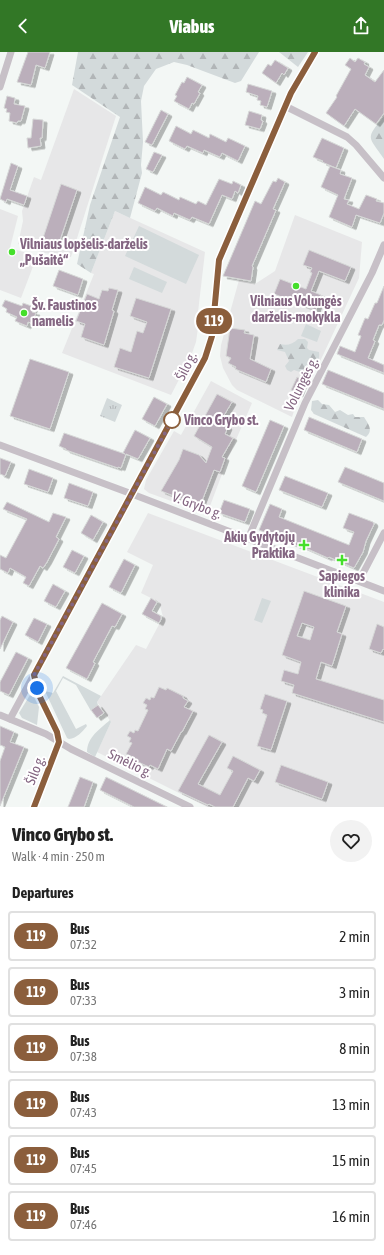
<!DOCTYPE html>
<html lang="en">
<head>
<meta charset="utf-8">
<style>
  :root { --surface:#fff; --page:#f2f2f2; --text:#222; --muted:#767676; --line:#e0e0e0; --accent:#327726 }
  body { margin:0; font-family:"Asap Condensed",sans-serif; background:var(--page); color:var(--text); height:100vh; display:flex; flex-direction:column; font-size:15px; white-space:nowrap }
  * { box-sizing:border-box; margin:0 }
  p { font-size:13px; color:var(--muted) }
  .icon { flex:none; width:22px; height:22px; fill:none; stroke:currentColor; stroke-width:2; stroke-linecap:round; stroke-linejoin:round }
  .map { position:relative; height:755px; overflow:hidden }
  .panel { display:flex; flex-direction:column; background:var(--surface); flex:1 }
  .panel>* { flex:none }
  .badge { padding:0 8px; border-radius:13px; font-size:14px; line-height:26px }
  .you { position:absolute; width:20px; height:20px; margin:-10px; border:3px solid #fff; border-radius:50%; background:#1a73e8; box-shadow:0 0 0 6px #1a73e833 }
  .map>.badge { position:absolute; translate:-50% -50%; box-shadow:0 0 0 2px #fff }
  h2 { padding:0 12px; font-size:15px; line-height:36px }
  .round { display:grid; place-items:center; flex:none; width:42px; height:42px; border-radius:21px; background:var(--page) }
  .overview { display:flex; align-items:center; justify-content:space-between; height:68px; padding:0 12px }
  h1 { font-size:19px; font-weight:800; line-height:30px }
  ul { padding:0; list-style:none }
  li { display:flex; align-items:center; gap:12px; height:50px; margin:0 8px 6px; padding:0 4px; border:2px solid var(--line); border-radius:4px }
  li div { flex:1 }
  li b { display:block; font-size:15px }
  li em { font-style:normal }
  li .badge { min-width:44px; font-weight:700; text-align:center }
  header { display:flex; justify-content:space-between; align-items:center; height:52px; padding:0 12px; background:var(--accent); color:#fff; font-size:18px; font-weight:800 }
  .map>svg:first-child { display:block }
  .built { fill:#e7e7e8 }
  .grass { fill:#d3dadb }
  .forest { fill:url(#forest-firs) }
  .park { fill:url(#park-tufts) }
  .building { fill:#bbafbb; stroke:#d6d8d7; fill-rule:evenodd; filter:url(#shadow) }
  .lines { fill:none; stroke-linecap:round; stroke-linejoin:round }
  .minor { stroke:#c7c0c7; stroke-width:7 }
  .line-casing { stroke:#fff; stroke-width:9 }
  .line { stroke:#8b5e3c; stroke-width:6 }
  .walk { stroke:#846682; stroke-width:4; stroke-dasharray:0 7.2 }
  .poi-dot { fill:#45df2b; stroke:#fff; stroke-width:1.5 }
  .stop-dot { fill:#fff; stroke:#8b5e3c; stroke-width:2 }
  .labels { text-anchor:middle; stroke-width:4; stroke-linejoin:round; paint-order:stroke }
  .poi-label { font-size:14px; font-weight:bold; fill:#846682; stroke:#fff; text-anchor:start }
  .street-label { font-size:14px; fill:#846682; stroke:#fff }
  .stop-label { font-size:14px; font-weight:bold; fill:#846682; stroke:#fff; text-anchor:start }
</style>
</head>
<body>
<header><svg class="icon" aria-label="back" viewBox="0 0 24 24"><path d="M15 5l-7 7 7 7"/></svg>Viabus<svg class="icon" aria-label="share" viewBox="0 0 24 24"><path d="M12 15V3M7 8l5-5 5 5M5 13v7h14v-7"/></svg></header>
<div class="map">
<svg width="384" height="755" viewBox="0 0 384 755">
  <defs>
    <pattern id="forest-firs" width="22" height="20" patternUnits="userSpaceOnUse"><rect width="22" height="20" fill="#d3dadb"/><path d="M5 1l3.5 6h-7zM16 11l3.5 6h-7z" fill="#b1b5b7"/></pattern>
    <pattern id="park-tufts" width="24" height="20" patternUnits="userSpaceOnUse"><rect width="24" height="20" fill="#d3dadb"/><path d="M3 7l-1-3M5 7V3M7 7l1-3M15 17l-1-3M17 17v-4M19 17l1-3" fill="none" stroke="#b1b5b7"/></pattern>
    <filter id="shadow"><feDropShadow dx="4" dy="2.5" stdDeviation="0" flood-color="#0004"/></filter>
  </defs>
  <rect width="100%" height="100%" fill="#f3f7f5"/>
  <g class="built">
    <polygon points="74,37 116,64 71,205 45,201 18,192 23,169 22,159 34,125 41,128"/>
    <polygon points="0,157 18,164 10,196 37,204 21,246 0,238"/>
    <polygon points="115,159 205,200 198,260 200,261 196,290 191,304 171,343 62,301 94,222 91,221"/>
    <polygon points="295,163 362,190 359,226 324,301 311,328 304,329 297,326 288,345 295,356 292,365 237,338 232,333 223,316 220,304 221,293 239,228 255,232 275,219"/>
    <polygon points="211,329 252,351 228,406 207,462 149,441 144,437 146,428 174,379 181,383"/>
    <polygon points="148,461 384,550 384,755 207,755 97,700 111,670 97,650 136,593 146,597 163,565 159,550 141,541 153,513 127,500"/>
  </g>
  <g class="grass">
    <polygon points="139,174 199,203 186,232 125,204"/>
    <polygon points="134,215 167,230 162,241 129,227"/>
    <polygon points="306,272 321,279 317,290 301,284"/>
    <polygon points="262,546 271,549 262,571 254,568"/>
    <path d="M 63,624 L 101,644 L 97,650 L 98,653 L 91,659 L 76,633 L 63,626 L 56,639 L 76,677 L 86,672 L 87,674 C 82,680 77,686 69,687 L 67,686 L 45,639 L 53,641 Z"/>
    <polygon points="30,643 34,645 39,655 37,673 22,666 19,661"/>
    <path d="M 110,668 L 111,670 L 95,705 L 87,700 C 87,685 100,677 110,668 Z"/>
  </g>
  <g class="forest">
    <polygon points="78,0 259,0 241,29 235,31 187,13 174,10 156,17 144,34 141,49 143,90 141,113 142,121 130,166 115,159 91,221 77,212 90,153 120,65 72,33"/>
    <polygon points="279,0 308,0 298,15"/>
    <path d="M 384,64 L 384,107 C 368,83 365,88 384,64 Z"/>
    <path d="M 298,287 L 305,287 L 308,290 L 307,296 L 309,298 L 319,300 C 321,315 307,324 294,318 L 291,320 L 287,318 L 285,314 L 289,309 L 285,300 L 277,298 L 280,292 C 287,294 293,292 298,287 Z"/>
    <path d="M 318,348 L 322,352 L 329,353 L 335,360 L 340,358 L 348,363 L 353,362 L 355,365 L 364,365 C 368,372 374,378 366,385 L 314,362 L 311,358 L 312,349 Z"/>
  </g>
  <polygon class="park" points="107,346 122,353 115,370 100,364"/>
  <g class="building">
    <polygon points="28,0 50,0 45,16 36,13 31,33 17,30"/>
    <polygon points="350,6 355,10 358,6 365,10 364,12 369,15 365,23 375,30 384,18 384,61 376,72 355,57 344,74 326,61 337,45 336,44 351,17 345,13"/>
    <polygon points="275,8 288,16 284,23 282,21 276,31 262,21 268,12 271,14"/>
    <polygon points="187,25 202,33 198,40 200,41 194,52 192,51 189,57 174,49 177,44 175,43 182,30 184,31"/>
    <polygon points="248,32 272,39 267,55 260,53 261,49 257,48 258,44 246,40"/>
    <polygon points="7,44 15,46 14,52 25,54 21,69 18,69 17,71 9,69 10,61 6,60 7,57 4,56"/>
    <polygon points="161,58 168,62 152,93 145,90"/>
    <polygon points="249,59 262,63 261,68 263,69 260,77 245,73"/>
    <polygon points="33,67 43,68 42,86 40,86 41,94 28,96 27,86 31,86"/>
    <polygon points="176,74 191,82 193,78 209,86 210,82 226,90 228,86 245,94 238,109 222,101 220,105 204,98 203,101 187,94 185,97 169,89"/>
    <polygon points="322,86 344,96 336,116 322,110 323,109 313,105"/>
    <polygon points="154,100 162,103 153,120 146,117"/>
    <polygon points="11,111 18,114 10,138 27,144 24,153 7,147 6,150 0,147"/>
    <polygon points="330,114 341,118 340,122 352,126 344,147 349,148 347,152 359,157 366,143 377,147 376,149 384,151 384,161 380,171 356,163 352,175 329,165 338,143 321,135"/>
    <polygon points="278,126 285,130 273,157 276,158 252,214 253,215 251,229 223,224 255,149 261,152 273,129 276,130"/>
    <polygon points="219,127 232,132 233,129 241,133 238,141 235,139 232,147 222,143 209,172 192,165 190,168 174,161 173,164 157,156 155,159 138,151 145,135 161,143 163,140 179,148 180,145 196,152 198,149 206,153"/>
    <polygon points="61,132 77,138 58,194 42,189"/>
    <polygon points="309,198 351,215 345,229 319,219 311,239 321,243 316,258 274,242 280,227 306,237 312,221 310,220 312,216 303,213"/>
    <polygon points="59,218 83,227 78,243 53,234"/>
    <polygon points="384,234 384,268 382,273 379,273 373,288 375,289 368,306 384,313 384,321 337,302 340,294 355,300 361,284 358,283 365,266 368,267 375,251 377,251"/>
    <polygon points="109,236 118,238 112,258 114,259 104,293 81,285 85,272 76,269 87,242 99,247 102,238 108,239"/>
    <polygon points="136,246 171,257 149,326 114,315 120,296 131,300 137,279 143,281 147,270 130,264"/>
    <polygon points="5,248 22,254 23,251 34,255 32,260 36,261 31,271 28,270 27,274 15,269 17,265 6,260 7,257 2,254"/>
    <polygon points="230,276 245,278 244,281 254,283 250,307 271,317 266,330 235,317 236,315 228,311 231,306 226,304"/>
    <polygon points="30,307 69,320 50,377 10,364"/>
    <polygon points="328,318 384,341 384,357 322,332"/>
    <polygon points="297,325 304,329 299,342 291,338"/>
    <polygon points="217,342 232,350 220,370 228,375 225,382 233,386 222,405 225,406 220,420 214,418 200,454 161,439 179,408 183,397 199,403 206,411 212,395 194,384"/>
    <polygon points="154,345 167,352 155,374 142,367"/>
    <polygon points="309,365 362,387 357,400 304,378"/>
    <polygon points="270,368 284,374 256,440 242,434"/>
    <polygon points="135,378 150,386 138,407 126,402 121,416 118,415 118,416 86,405 66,398 66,397 59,394 64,381 125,402 123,401"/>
    <polygon points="0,406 11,410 5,424 0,422"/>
    <polygon points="345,415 384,431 384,449 338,430"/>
    <polygon points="29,417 53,426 48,440 24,432"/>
    <polygon points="285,424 328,441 322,455 279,438"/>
    <polygon points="69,431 93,440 88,454 64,446"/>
    <polygon points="224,448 250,457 245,470 219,461"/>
    <polygon points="7,450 49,470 53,461 66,465 56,485 59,487 47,510 43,516 40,514 29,534 23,531 26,525 10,516 8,521 0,517 0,503 6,506 27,467 3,457"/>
    <polygon points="270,452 282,457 279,465 349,493 354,480 343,476 349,461 373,470 374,472 366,489 363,500 354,516 329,505 328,506 301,494 300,495 284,488 285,487 272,482 272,483 259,478"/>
    <polygon points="91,463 103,470 93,488 81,481"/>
    <polygon points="72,498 84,504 75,521 63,515"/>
    <polygon points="124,507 135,513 121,541 109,535"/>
    <polygon points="53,532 65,539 56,555 44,549"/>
    <path d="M 304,539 L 346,554 L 337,580 L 342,582 L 332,614 L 321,610 L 316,627 L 384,648 L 384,670 L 292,641 L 294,633 L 281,629 L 284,618 L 298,622 L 301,610 L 282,603 ZM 302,571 L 314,575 L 310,588 L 297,584 Z"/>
    <polygon points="151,546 157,550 152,559 161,564 161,567 159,571 142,562"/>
    <polygon points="102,551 122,562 115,575 112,574 93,610 95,611 87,627 66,616"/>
    <polygon points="2,564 13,570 0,597 0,568"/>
    <polygon points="34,566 47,572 38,590 25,583"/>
    <polygon points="377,572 384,575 384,598 383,597 381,601 369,597"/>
    <polygon points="16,600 28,606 9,643 0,639 0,630"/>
    <polygon points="159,635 166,638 167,636 183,644 183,646 188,649 184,655 193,659 182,680 181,680 171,699 167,697 158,717 150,713 149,715 132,707 133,705 126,702 132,691 129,690 131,686 127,684 130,679 134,681 135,678 138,679 148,658 145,657 147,653 143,651 146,646 150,648 151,645 154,646"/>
    <polygon points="265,642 287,649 271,698 257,694 267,663 262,661 263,658 260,657"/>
    <polygon points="98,653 104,661 97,666 91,658"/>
    <polygon points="0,674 14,680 10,690 24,695 0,754 0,709 5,695 0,693"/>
    <polygon points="209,683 222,690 198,732 220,743 233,719 227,716 233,704 260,718 254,729 248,726 233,755 215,755 209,752 208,753 178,739"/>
    <polygon points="281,713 328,730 322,747 275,730"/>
    <polygon points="80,725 93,730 84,755 68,755"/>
    <polygon points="106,725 167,755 134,755 100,738"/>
  </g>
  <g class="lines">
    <g class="minor">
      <polyline points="0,35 11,0"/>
      <polyline points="285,54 347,85 356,93 384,126"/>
      <polyline points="0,393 132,442 384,539"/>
      <polyline points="248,487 305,351 372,221 384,193"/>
      <polyline points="359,529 384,481"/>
      <polyline points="0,663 46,682 71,697 190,755"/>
      <polyline points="10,667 205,306 212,284 219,208 291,41 315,0"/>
      <polyline points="34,755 59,690 57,679 39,643 34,623"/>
    </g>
  </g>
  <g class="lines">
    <defs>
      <polyline id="line" points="34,755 59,690 57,680 39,643 34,623 205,306 212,284 219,208 291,41 315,0"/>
    </defs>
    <use href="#line" class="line-casing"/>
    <use href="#line" class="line"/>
    <polyline class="walk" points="37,636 34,623 172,368"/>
  </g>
  <g class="poi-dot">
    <circle cx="12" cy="200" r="4"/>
    <circle cx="296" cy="234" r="4"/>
    <circle cx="24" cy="261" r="4"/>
    <path d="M302 487h4v4h4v4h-4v4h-4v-4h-4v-4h4z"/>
    <path d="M340 502h4v4h4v4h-4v4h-4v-4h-4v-4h4z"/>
  </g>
  <circle class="stop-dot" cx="172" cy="368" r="8"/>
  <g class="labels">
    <g class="poi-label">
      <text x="20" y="197">Vilniaus lopšelis-darželis<tspan x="20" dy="16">„Pušaitė“</tspan></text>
      <text x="296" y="254" text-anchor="middle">Vilniaus Volungės<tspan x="296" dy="16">darželis-mokykla</tspan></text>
      <text x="32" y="258">Šv. Faustinos<tspan x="32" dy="16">namelis</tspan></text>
      <text x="295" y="490" text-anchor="end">Akių Gydytojų<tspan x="295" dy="16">Praktika</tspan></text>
      <text x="342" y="529" text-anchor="middle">Sapiegos<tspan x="342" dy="16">klinika</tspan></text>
    </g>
    <g class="street-label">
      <text transform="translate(186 314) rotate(-63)" y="5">Šilo g.</text>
      <text transform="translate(301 332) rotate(-63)" y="5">Volungės g.</text>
      <text transform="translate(197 453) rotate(21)" y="5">V. Grybo g.</text>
      <text transform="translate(130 711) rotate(26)" y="5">Smėlio g.</text>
      <text transform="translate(35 718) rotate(-68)" y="5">Šilo g.</text>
    </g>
    <g class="stop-label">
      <text x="184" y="373">Vinco Grybo st.</text>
    </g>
  </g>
</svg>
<div class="you" style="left:37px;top:636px"></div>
<b class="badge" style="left:214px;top:269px;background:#8b5e3c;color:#fff">119</b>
</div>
<section class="panel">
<div class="overview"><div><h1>Vinco Grybo st.</h1><p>Walk · 4 min · 250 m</p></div><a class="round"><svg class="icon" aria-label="heart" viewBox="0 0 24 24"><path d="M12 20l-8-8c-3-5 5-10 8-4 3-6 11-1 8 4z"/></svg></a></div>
<h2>Departures</h2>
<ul>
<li><span class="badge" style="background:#8b5e3c;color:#fff">119</span><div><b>Bus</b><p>07:32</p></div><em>2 min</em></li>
<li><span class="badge" style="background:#8b5e3c;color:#fff">119</span><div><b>Bus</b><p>07:33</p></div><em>3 min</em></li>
<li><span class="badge" style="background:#8b5e3c;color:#fff">119</span><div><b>Bus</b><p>07:38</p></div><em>8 min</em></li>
<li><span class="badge" style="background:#8b5e3c;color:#fff">119</span><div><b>Bus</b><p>07:43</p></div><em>13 min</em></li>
<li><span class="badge" style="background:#8b5e3c;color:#fff">119</span><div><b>Bus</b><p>07:45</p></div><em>15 min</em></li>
<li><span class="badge" style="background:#8b5e3c;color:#fff">119</span><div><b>Bus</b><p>07:46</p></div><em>16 min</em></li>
</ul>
</section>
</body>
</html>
